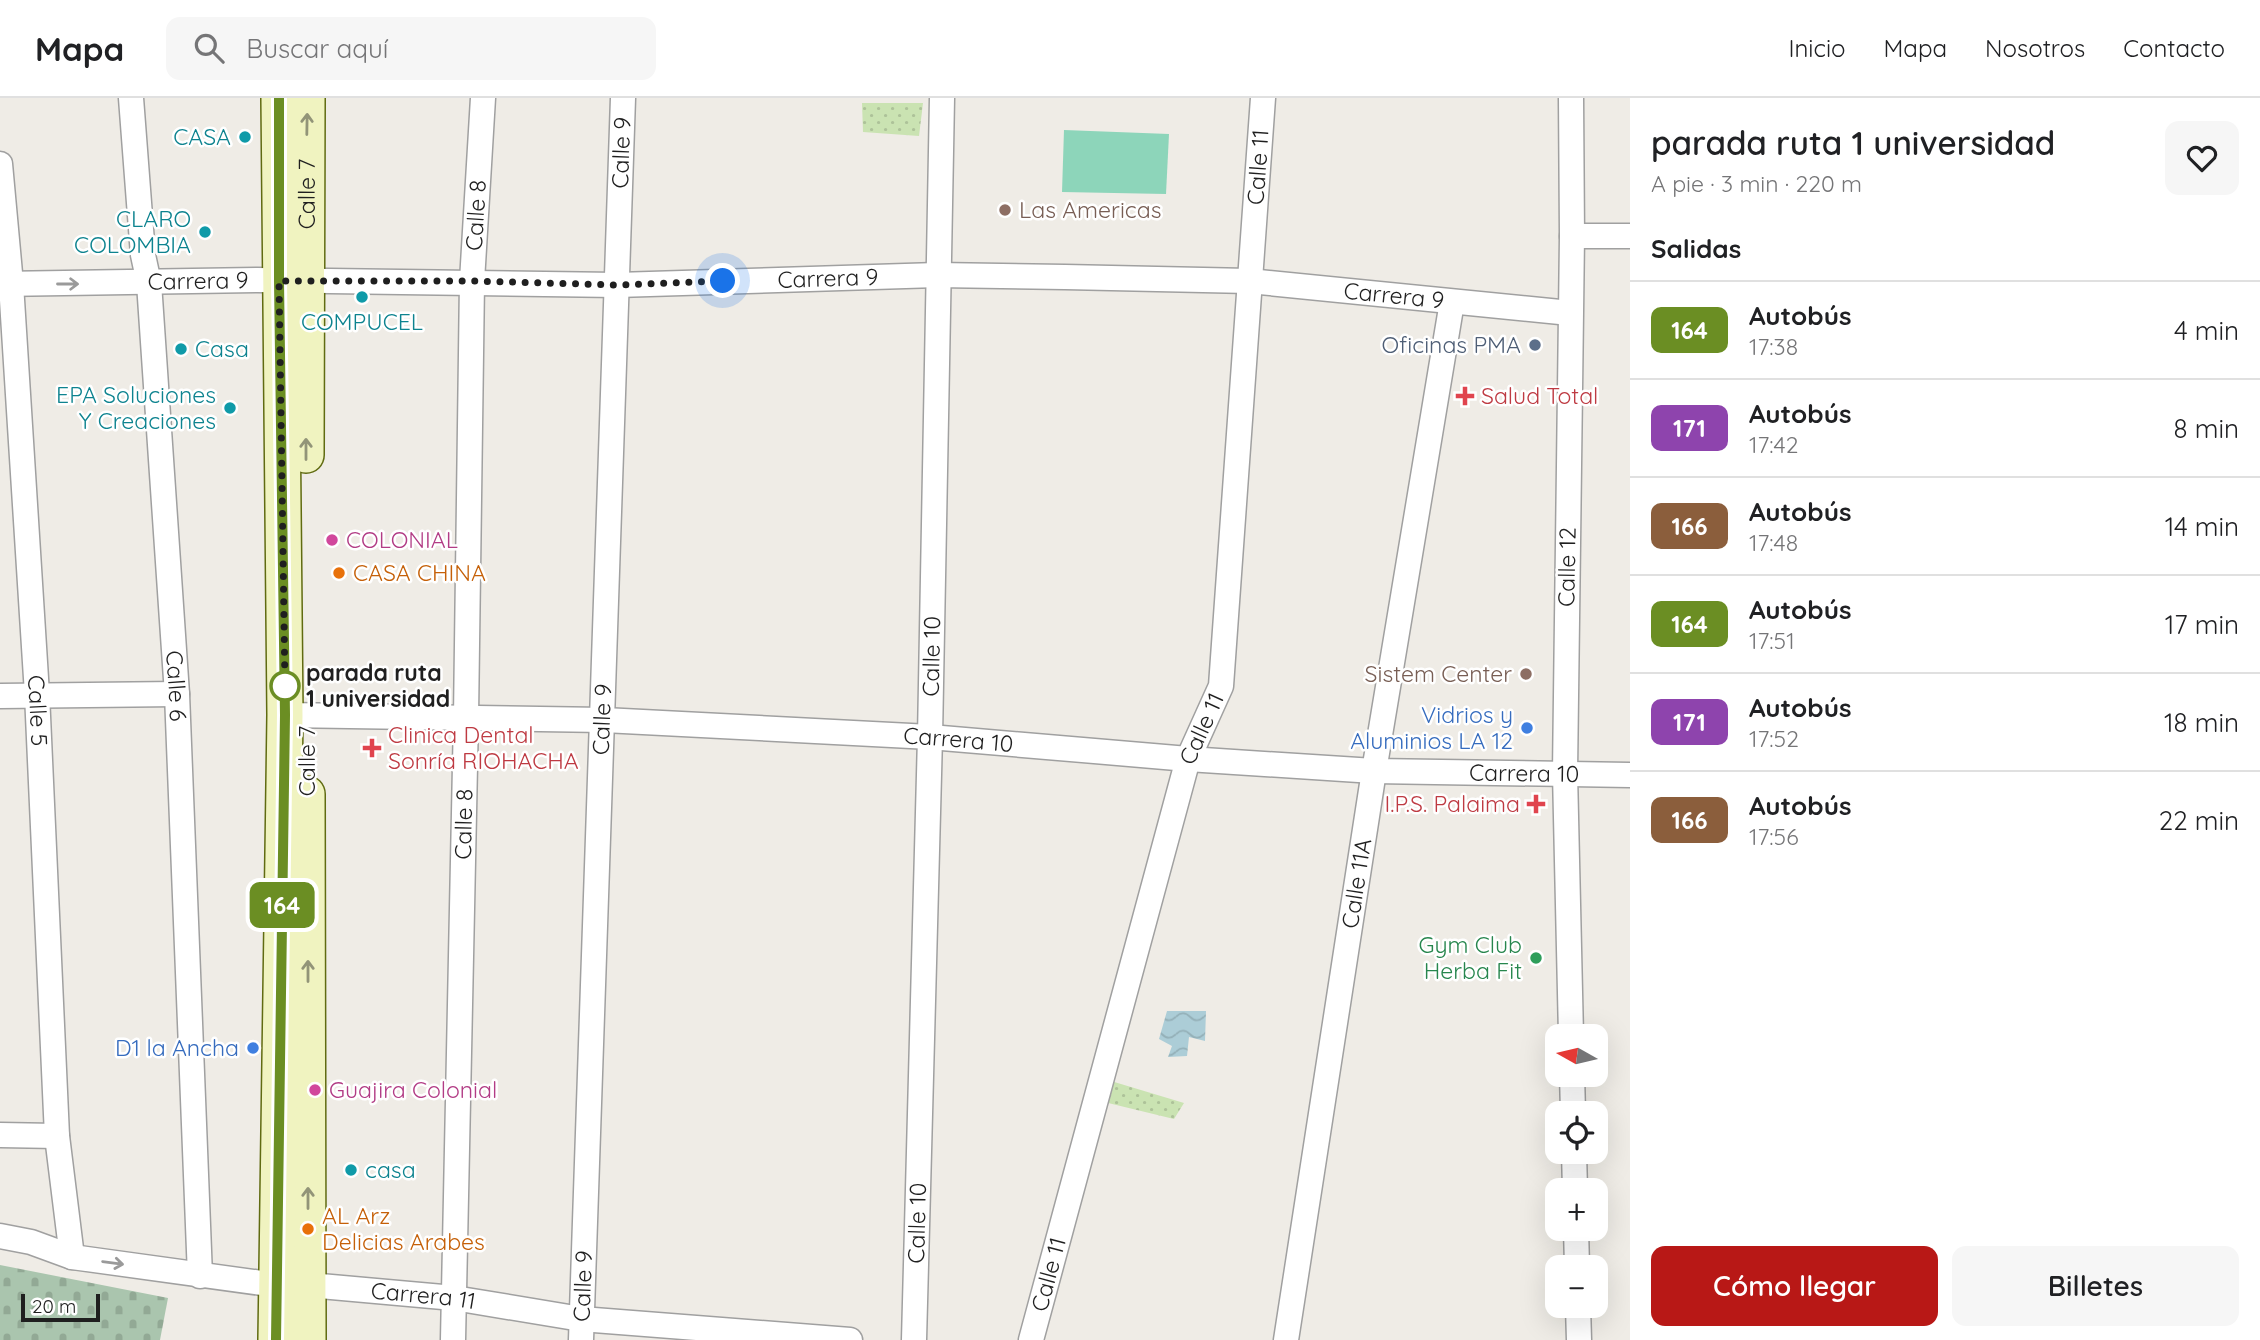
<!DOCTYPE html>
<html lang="es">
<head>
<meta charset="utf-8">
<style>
  :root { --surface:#fff; --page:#f6f6f6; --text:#202124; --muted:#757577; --line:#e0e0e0; --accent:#b81816 }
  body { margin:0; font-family:Quicksand,sans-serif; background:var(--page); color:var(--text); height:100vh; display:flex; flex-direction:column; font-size:26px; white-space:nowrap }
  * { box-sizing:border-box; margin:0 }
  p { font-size:23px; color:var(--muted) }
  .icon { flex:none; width:38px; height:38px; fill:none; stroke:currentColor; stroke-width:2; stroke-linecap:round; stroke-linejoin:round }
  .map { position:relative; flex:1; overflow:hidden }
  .drawer { display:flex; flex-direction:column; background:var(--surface); width:630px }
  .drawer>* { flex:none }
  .badge { padding:0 14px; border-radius:10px; font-size:24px; line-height:46px }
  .needle { width:46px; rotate:278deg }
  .fabs { position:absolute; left:1545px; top:926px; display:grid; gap:14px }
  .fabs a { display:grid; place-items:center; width:63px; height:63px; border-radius:14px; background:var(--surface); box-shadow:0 7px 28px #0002; font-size:35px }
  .scale { position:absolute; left:21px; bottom:18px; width:79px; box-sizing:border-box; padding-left:7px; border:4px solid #1f1f1f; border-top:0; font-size:19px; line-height:24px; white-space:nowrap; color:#1f1f1f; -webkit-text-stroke:5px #fff; paint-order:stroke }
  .you { position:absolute; width:35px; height:35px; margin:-18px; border:5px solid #fff; border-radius:50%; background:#1a73e8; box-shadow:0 0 0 10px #1a73e833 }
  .map>.badge { position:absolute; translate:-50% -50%; box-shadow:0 0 0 4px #fff }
  h2 { padding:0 21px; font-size:26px; line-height:63px }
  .round { display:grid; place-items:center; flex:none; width:74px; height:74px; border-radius:14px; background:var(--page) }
  .head { display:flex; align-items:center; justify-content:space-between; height:119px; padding:0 21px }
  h1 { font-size:33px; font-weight:600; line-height:52px }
  .action { display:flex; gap:14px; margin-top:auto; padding:14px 21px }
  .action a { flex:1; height:80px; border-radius:14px; background:var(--accent); color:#fff; font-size:28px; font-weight:600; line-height:80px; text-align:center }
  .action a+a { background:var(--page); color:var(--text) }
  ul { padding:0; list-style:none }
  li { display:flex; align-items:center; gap:21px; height:98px; padding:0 21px; border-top:2px solid var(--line) }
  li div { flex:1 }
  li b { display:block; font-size:26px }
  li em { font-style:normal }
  li .badge { min-width:77px; font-weight:700; text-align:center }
  header { display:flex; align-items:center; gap:42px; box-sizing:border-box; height:98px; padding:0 35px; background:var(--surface); border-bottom:2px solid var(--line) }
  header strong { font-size:33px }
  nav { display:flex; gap:38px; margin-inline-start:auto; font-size:24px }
  .search { width:490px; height:63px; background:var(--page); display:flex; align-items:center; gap:18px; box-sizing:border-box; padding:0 24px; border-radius:14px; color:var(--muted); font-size:26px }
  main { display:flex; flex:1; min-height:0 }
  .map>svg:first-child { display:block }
  .cemetery { fill:url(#cemetery-stones) }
  .garden { fill:url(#garden-dots) }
  .pitch { fill:#8dd5ba }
  .water { fill:url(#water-waves) }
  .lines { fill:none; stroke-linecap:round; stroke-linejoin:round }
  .street-casing { stroke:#a0a0a0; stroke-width:27 }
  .secondary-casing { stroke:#606b11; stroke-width:38 }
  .street { stroke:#fff; stroke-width:24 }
  .secondary { stroke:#f0f3c0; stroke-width:35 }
  .oneway { stroke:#929478 }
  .oneway2 { stroke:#9a9a9a }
  .line-casing { stroke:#fff; stroke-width:16 }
  .line { stroke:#6b8e23; stroke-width:10 }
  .walk { stroke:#1f1f1f; stroke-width:7; stroke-dasharray:0 12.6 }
  .culture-dot { fill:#0f9aa8; stroke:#fff; stroke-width:2.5 }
  .education-dot { fill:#8d6e63; stroke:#fff; stroke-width:2.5 }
  .service-dot { fill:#5c6f8a; stroke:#fff; stroke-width:2.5 }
  .health-dot { fill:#e0444e; stroke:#fff; stroke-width:2.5 }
  .hotel-dot { fill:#d1479c; stroke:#fff; stroke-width:2.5 }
  .food-dot { fill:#e8710a; stroke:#fff; stroke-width:2.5 }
  .stop-dot { fill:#fff; stroke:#6b8e23; stroke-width:3.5 }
  .shop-dot { fill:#3f7fe0; stroke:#fff; stroke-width:2.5 }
  .leisure-dot { fill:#2e9e5b; stroke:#fff; stroke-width:2.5 }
  .labels { text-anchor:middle; stroke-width:5; stroke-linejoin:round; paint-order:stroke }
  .culture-label { font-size:23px; fill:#0d838f; stroke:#fff; text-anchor:end }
  .street-label { font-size:23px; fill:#1f1f1f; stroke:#fff }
  .education-label { font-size:23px; fill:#785e54; stroke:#fff; text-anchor:start }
  .service-label { font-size:23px; fill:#4e5e75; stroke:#fff; text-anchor:end }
  .health-label { font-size:23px; fill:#be3a42; stroke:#fff; text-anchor:start }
  .hotel-label { font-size:23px; fill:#b23c85; stroke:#fff; text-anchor:start }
  .food-label { font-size:23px; fill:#c56008; stroke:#fff; text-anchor:start }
  .stop-label { font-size:23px; font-weight:bold; fill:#1f1f1f; stroke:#fff; text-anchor:start }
  .shop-label { font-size:23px; fill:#366cbe; stroke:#fff; text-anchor:end }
  .leisure-label { font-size:23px; fill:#27864d; stroke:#fff; text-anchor:end }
</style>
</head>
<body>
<header>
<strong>Mapa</strong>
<div class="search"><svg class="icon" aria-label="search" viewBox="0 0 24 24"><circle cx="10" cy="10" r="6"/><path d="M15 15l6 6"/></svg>Buscar aquí</div>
<nav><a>Inicio</a><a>Mapa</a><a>Nosotros</a><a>Contacto</a></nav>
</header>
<main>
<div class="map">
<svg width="1630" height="1242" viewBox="0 0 1630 1242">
  <defs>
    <pattern id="cemetery-stones" width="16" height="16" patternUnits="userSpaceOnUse" patternTransform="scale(1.75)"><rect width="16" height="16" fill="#aac5ae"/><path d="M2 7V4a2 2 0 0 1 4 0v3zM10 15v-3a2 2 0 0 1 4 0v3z" fill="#92a995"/></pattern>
    <pattern id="garden-dots" width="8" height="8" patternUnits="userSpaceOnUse" patternTransform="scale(1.75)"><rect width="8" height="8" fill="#cae3b2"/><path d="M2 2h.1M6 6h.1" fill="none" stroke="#adc299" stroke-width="1.8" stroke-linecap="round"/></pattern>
    <pattern id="water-waves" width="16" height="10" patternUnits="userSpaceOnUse" patternTransform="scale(1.75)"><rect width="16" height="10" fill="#accdd7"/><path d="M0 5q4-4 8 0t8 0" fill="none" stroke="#94b0b8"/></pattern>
  </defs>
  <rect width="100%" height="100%" fill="#efece6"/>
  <polygon class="cemetery" points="0,1167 168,1200 160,1242 0,1242"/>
  <g class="garden">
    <polygon points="862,5 923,5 919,38 863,34"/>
    <polygon points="1111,983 1184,1005 1174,1021 1104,1004"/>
  </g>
  <polygon class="pitch" points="1064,32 1169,36 1166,96 1062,94"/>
  <polygon class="water" points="1167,913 1206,913 1205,943 1189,939 1187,958 1168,959 1172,948 1159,941"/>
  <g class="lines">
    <defs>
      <g id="street">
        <path id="s1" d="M 131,0 L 143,157 L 149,185 L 177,596 L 200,1178"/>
        <polyline points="1571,0 1572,138 1565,675 1571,938"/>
        <path id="s2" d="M 0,66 L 11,186 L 37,596 L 57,1038 L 72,1159"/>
        <polyline points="1572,138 1630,138"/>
        <path id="s3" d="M 0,186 L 257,182 L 617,187 L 937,177 L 1065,179 L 1249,183 L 1570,215"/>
        <polyline points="0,598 177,596"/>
        <path id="s4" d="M 285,617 L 604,622 L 930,639 L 1188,661 L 1374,673 L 1630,677"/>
        <polyline points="1572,976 1573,1015"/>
        <polyline points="0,1037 57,1038"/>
        <polyline points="1574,1054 1575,1092"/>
        <polyline points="1576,1130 1577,1169"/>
        <path id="s5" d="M 0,1138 L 31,1144 L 72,1159 L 276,1187 L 309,1187 L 454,1200 L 581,1221 L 850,1242"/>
        <polyline points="1578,1208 1579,1242"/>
        <path id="s6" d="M 453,1242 L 466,619 L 472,183 L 483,0"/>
        <path id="s7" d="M 581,1242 L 623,0"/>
        <path id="s8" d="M 914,1242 L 930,639 L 942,0"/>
        <path id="s9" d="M 1031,1242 L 1188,661 L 1221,588 L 1263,0"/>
        <path id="s10" d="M 1286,1242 L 1374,673 L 1452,204"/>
      </g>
      <g id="secondary">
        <path id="s11" d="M 306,357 L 307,0"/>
        <polyline points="307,696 308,1242"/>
        <polyline points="276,1242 285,617 279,0"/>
      </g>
    </defs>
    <use href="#street" class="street-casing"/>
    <use href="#secondary" class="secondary-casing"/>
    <use href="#street" class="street"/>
    <use href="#secondary" class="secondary"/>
  </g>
  <defs><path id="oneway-shaft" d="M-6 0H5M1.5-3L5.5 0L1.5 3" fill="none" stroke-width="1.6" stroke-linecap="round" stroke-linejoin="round" transform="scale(1.75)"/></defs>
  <g class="oneway">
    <use href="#oneway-shaft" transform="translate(307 26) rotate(-89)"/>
    <use href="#oneway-shaft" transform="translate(306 351) rotate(-90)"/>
    <use href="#oneway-shaft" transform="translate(308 873) rotate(-90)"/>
    <use href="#oneway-shaft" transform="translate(308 1100) rotate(-90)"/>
  </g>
  <g class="oneway2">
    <use href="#oneway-shaft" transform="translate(68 186)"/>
    <use href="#oneway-shaft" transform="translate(113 1165) rotate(8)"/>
  </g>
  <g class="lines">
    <defs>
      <polyline id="line" points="276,1242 285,617 279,183 279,0"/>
    </defs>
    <use href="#line" class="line-casing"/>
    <use href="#line" class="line"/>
    <polyline class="walk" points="285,588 285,590 279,183 472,183 617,187 723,183"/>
  </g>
  <g class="culture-dot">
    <circle cx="245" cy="39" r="7"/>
    <circle cx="205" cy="134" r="7"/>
    <circle cx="362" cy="199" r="7"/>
    <circle cx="181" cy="251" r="7"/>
    <circle cx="230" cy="310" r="7"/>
    <circle cx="351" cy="1072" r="7"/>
  </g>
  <g class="education-dot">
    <circle cx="1005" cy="112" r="7"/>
    <circle cx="1526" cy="576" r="7"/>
  </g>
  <circle class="service-dot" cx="1535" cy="247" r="7"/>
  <g class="health-dot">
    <path d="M1461.5 287.5h7v7h7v7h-7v7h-7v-7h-7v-7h7z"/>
    <path d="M368.5 639.5h7v7h7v7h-7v7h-7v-7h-7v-7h7z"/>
    <path d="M1532.5 695.5h7v7h7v7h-7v7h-7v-7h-7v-7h7z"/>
  </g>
  <g class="hotel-dot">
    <circle cx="332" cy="442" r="7"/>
    <circle cx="315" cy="992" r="7"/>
  </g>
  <g class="food-dot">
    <circle cx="339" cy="475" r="7"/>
    <circle cx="308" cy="1131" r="7"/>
  </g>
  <circle class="stop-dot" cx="285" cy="588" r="14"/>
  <g class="shop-dot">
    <circle cx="1527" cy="630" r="7"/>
    <circle cx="253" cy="950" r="7"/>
  </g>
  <circle class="leisure-dot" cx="1536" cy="860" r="7"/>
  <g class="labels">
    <g class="culture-label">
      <text x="231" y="47">CASA</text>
      <text x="191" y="129">CLARO<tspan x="191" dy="26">COLOMBIA</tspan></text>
      <text x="362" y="232" text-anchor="middle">COMPUCEL</text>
      <text x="195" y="259" text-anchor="start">Casa</text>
      <text x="216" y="305">EPA Soluciones<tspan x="216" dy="26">Y Creaciones</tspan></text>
      <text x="365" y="1080" text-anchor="start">casa</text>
    </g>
    <g class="street-label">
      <text dy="8" stroke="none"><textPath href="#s7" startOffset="1188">Calle 9</textPath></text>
      <text dy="8" stroke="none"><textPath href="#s9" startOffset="1202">Calle 11</textPath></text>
      <text dy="8" stroke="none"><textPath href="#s11" startOffset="261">Calle 7</textPath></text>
      <text dy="8" stroke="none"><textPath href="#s6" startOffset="1125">Calle 8</textPath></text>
      <text dy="8" stroke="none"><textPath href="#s3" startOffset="828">Carrera 9</textPath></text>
      <text dy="8" stroke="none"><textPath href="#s3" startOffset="198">Carrera 9</textPath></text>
      <text dy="8" stroke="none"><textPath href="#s3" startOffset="1395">Carrera 9</textPath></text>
      <text transform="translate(1567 469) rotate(-89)" y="8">Calle 12</text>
      <text dy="8" stroke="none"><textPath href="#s8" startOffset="684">Calle 10</textPath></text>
      <text dy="8" stroke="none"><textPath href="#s1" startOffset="590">Calle 6</textPath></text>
      <text dy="8" stroke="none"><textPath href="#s2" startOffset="548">Calle 5</textPath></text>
      <text dy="8" stroke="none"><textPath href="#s7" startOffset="621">Calle 9</textPath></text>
      <text dy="8" stroke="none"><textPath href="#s9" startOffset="635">Calle 11</textPath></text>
      <text dy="8" stroke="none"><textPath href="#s4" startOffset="674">Carrera 10</textPath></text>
      <text transform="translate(307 663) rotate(-90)" y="8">Calle 7</text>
      <text dy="8" stroke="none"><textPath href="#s4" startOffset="1241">Carrera 10</textPath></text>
      <text dy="8" stroke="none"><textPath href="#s6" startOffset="516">Calle 8</textPath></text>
      <text dy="8" stroke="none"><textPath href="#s10" startOffset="462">Calle 11A</textPath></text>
      <text dy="8" stroke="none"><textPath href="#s8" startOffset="117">Calle 10</textPath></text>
      <text dy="8" stroke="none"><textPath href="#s9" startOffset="68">Calle 11</textPath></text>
      <text dy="8" stroke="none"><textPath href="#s7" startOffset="54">Calle 9</textPath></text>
      <text dy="8" stroke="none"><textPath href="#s5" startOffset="429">Carrera 11</textPath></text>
    </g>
    <g class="education-label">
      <text x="1019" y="120">Las Americas</text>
      <text x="1512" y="584" text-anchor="end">Sistem Center</text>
    </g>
    <g class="service-label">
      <text x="1521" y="255">Oficinas PMA</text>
    </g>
    <g class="health-label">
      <text x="1481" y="306">Salud Total</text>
      <text x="388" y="645">Clinica Dental<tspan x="388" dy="26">Sonría RIOHACHA</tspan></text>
      <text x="1520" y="714" text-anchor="end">I.P.S. Palaima</text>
    </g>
    <g class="hotel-label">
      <text x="346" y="450">COLONIAL</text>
      <text x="329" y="1000">Guajira Colonial</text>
    </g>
    <g class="food-label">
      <text x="353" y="483">CASA CHINA</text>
      <text x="322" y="1126">AL Arz<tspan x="322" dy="26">Delicias Arabes</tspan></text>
    </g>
    <g class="stop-label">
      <text x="306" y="583">parada ruta<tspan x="306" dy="26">1 universidad</tspan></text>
    </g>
    <g class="shop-label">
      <text x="1513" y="625">Vidrios y<tspan x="1513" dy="26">Aluminios LA 12</tspan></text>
      <text x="239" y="958">D1 la Ancha</text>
    </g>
    <g class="leisure-label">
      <text x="1522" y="855">Gym Club<tspan x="1522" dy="26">Herba Fit</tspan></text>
    </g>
  </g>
</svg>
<div class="fabs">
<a><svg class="needle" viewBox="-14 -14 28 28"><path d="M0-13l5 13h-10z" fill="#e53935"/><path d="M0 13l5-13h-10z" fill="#757577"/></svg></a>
<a><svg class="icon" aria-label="locate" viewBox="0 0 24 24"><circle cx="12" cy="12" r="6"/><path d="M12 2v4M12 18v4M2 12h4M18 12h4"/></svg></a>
<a>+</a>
<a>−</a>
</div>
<div class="scale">20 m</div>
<div class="you" style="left:723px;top:183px"></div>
<b class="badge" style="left:282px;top:807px;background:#6b8e23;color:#fff">164</b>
</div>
<section class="drawer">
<div class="head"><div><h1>parada ruta 1 universidad</h1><p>A pie · 3 min · 220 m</p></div><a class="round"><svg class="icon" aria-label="heart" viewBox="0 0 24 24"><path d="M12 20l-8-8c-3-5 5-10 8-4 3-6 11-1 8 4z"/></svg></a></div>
<h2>Salidas</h2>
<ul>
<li><span class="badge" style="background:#6b8e23;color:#fff">164</span><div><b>Autobús</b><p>17:38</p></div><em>4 min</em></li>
<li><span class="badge" style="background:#8e44ad;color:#fff">171</span><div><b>Autobús</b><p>17:42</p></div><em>8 min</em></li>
<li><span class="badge" style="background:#8b5e3c;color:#fff">166</span><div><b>Autobús</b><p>17:48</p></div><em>14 min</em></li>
<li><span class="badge" style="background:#6b8e23;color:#fff">164</span><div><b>Autobús</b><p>17:51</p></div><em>17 min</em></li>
<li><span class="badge" style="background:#8e44ad;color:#fff">171</span><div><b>Autobús</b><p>17:52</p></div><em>18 min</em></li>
<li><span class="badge" style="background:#8b5e3c;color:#fff">166</span><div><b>Autobús</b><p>17:56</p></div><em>22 min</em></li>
</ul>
<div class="action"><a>Cómo llegar</a><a>Billetes</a></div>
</section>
</main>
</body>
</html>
